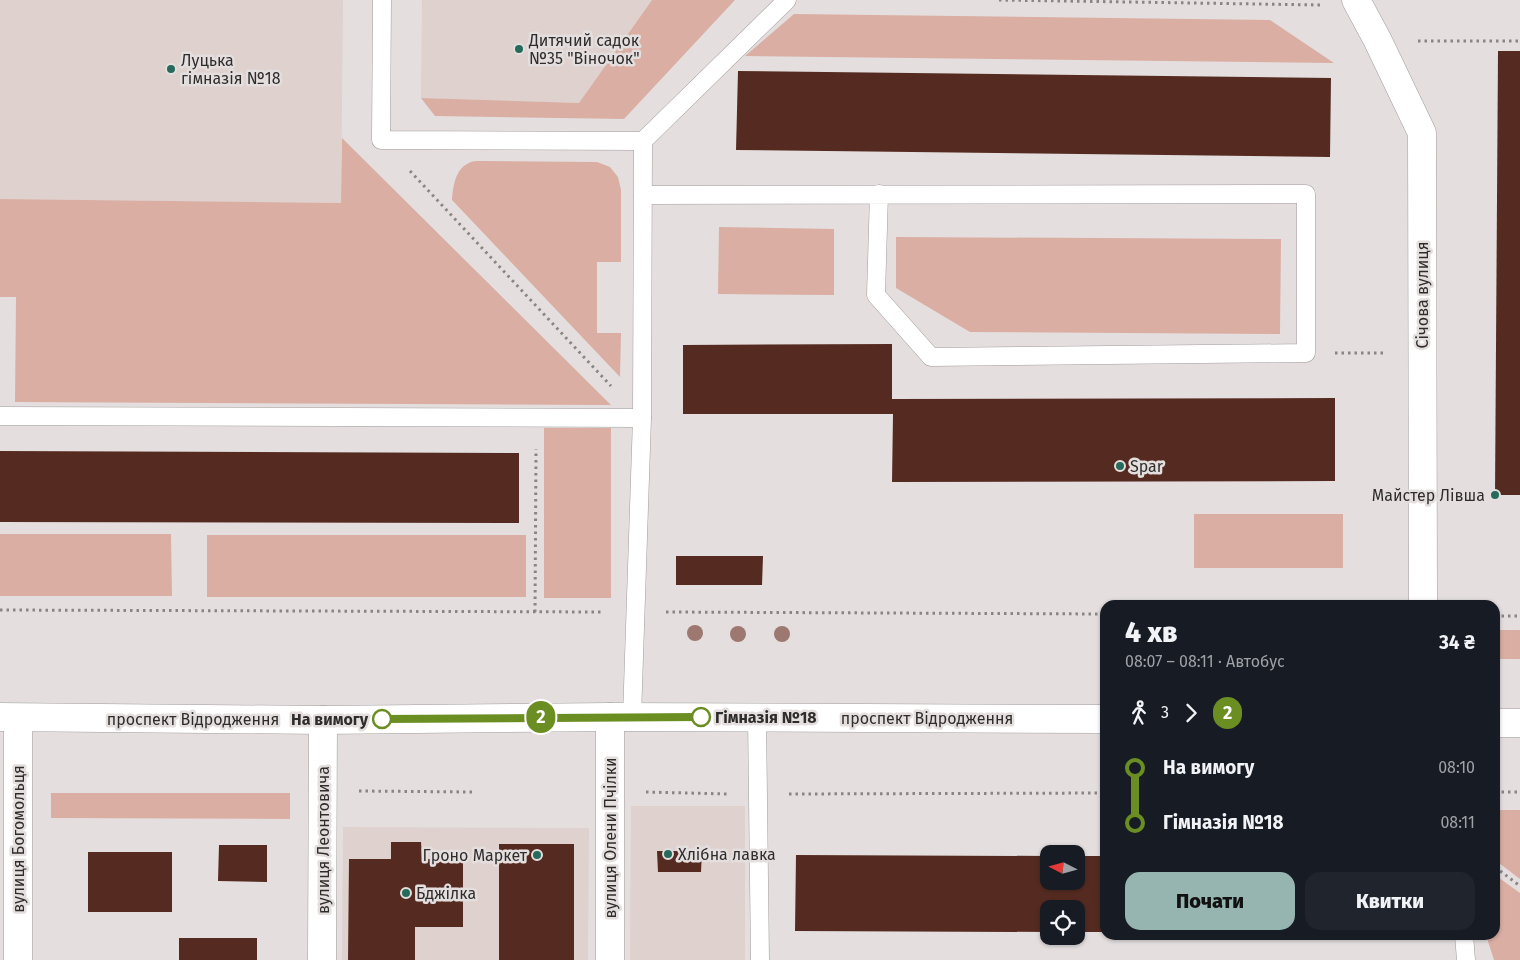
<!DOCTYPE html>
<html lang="uk">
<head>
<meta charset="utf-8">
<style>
  :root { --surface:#171b24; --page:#20242c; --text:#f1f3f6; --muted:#9ea1a6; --accent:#96b5b1 }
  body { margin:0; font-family:"Fira Sans",sans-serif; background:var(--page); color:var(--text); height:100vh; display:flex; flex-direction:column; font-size:19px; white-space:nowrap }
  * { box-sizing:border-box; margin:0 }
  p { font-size:16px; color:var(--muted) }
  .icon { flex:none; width:28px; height:28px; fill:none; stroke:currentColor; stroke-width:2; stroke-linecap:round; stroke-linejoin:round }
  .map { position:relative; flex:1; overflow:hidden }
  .drawer { position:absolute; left:1100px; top:600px; width:400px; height:340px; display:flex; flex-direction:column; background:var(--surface); border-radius:15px; box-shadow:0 1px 4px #0004 }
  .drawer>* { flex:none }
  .badge { padding:0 10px; border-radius:16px; font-size:18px; line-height:32px }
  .needle { width:32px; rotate:276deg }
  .controls { position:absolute; left:1040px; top:845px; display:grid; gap:10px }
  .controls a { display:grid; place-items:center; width:45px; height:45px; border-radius:10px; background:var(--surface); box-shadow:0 1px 4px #0004; font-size:25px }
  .map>.badge { position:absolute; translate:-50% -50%; box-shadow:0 0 0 2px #fff }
  .legs { display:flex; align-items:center; gap:8px; height:55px; padding:0 25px; font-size:16px }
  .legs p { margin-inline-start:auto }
  .summary { display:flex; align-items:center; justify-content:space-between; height:85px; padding:0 25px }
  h1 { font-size:28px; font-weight:800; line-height:38px }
  .action { display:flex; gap:10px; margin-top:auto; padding:10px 25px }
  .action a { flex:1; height:58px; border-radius:15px; background:var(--accent); color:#111; font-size:20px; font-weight:800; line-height:58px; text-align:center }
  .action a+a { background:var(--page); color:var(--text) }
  ul { padding:0 25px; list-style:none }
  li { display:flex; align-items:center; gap:18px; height:55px; font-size:19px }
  li i { display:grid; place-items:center; width:8px; height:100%; margin:0 6px; background:currentColor }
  li i::after { content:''; width:12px; height:12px; margin:-6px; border:4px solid; border-radius:50%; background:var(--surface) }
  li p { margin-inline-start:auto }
  li:first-child i { background:linear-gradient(#0000 50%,currentColor 0) }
  li:last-child i { background:linear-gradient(currentColor 50%,#0000 0) }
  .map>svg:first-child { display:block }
  .built { fill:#ded1ce }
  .green { fill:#daaea3 }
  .building { fill:#552b21 }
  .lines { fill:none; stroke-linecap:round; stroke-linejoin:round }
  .lane-casing { stroke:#a29d9c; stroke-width:19 }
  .street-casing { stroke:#a29d9c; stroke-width:29 }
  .secondary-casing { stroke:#a29d9c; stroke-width:29 }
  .path { stroke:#898584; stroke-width:3; stroke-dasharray:2.5 4; stroke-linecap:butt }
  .lane { stroke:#fff; stroke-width:18 }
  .street { stroke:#fff; stroke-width:28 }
  .secondary { stroke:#fff; stroke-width:28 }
  .tree { fill:#9d7870 }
  .line-1-casing { stroke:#fff; stroke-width:11 }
  .line-1 { stroke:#6b8e23; stroke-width:8 }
  .poi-dot { fill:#266a5c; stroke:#e4dfde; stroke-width:2 }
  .stop-1-dot { fill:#fff; stroke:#6b8e23; stroke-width:2.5 }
  .labels { text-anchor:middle; stroke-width:5; stroke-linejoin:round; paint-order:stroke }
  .poi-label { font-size:16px; fill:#2f2d2c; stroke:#e4dfde; text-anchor:start }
  .street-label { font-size:16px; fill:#2f2d2c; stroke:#e4dfde }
  .stop-label { font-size:16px; font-weight:bold; fill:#2f2d2c; stroke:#e4dfde; text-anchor:start }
</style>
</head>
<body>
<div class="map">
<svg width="1520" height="960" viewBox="0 0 1520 960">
  <rect width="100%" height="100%" fill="#e4dfde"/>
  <g class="built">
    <polygon points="0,0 343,0 341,203 0,199"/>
    <polygon points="422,0 652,0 579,103 421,98"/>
    <polygon points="631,806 745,806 745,960 630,960"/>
    <polygon points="343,827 589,828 588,960 342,960"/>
  </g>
  <g class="green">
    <polygon points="652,0 735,0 624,119 435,116 421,98 579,103"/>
    <polygon points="794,14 1270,20 1334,63 745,56"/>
    <polygon points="342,138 611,405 15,402 16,297 0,297 0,199 341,203"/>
    <path d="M 481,161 L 597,162 L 610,167 L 618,177 L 621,190 L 621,262 L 597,262 L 597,333 L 621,333 L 620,377 L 452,200 C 453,187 455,169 469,163 C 472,161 478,161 481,161 Z"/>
    <polygon points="719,227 834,229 834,295 718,294"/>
    <polygon points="896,237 1281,239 1280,334 970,332 896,288"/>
    <rect x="544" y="428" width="67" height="170"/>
    <rect x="1194" y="514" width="149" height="54"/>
    <polygon points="0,534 171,534 172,596 0,596"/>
    <rect x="207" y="535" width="319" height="62"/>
    <rect x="1495" y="630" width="25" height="29"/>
    <polygon points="51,793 290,793 290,819 51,818"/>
    <polygon points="1495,810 1520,810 1520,879 1495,860"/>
    <polygon points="1495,875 1520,893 1520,960 1494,960 1486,935 1495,935"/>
  </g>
  <g class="building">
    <polygon points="1498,51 1520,51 1520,495 1495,495"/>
    <polygon points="738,71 1331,78 1330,157 736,150"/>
    <polygon points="892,344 892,399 1335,398 1335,481 892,482 893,414 683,414 683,345"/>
    <polygon points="0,451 519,453 519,523 0,522"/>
    <polygon points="676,556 763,556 762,585 676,585"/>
    <polygon points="391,842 421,842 422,859 463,859 463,927 415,927 415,960 348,960 349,859 391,859"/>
    <rect x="499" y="844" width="75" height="116"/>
    <polygon points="219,845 267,845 267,882 218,881"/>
    <polygon points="657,851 702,851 701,872 658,872"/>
    <rect x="88" y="852" width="84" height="60"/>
    <polygon points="796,855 1049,856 1049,881 1076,881 1076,856 1105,856 1105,932 1076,932 1076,909 1049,909 1049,932 795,931"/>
    <rect x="179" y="938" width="78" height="22"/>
  </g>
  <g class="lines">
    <defs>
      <g id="lane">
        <polyline points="382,0 381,140 643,141 787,0"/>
        <polyline points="643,195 1306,194 1306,353 931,357 876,295 879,194"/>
        <polyline points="0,416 642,418"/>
        <polyline points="632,717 642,418 643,141"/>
        <polyline points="757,717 760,960"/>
        <polyline points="1464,935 1466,960"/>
      </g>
      <g id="street">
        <polyline points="1356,0 1378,41 1422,133 1423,605"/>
        <polyline points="18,718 18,960"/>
        <polyline points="322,960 323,720"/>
      </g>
      <g id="secondary">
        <polyline points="0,717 323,720 610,717 1105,719"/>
        <polyline points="1495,723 1520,723"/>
        <polyline points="610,960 610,717"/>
      </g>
    </defs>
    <use href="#lane" class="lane-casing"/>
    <use href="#street" class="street-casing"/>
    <use href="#secondary" class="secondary-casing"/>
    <g class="path">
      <polyline points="999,0 1321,5"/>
      <polyline points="1418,41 1520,41"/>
      <polyline points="410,171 611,386"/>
      <polyline points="1335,353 1387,353"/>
      <polyline points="0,610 604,612"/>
      <polyline points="535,612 536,449"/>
      <polyline points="666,612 1105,614"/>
      <polyline points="1495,616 1520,616"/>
      <polyline points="359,791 472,792"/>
      <polyline points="646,792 727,794"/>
      <polyline points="1495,792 1520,792"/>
      <polyline points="789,794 1105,793"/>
      <polyline points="1495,867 1520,886"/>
    </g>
    <use href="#lane" class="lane"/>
    <use href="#street" class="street"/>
    <use href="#secondary" class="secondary"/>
  </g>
  <g class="tree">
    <circle cx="695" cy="633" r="8"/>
    <circle cx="738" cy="634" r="8"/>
    <circle cx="782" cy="634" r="8"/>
  </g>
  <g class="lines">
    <defs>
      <polyline id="line-1" points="382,719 701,717"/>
    </defs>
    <use href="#line-1" class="line-1-casing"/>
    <use href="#line-1" class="line-1"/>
  </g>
  <g class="poi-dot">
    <circle cx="519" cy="49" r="5"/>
    <circle cx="171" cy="69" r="5"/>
    <circle cx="1120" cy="466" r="5"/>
    <circle cx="1495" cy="495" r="5"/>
    <circle cx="668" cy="854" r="5"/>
    <circle cx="537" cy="855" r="5"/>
    <circle cx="406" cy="893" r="5"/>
  </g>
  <g class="stop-1-dot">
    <circle cx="701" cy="717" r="9"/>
    <circle cx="382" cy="719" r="9"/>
  </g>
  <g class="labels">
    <g class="poi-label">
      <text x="529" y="46">Дитячий садок<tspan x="529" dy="18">№35 "Віночок"</tspan></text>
      <text x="181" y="66">Луцька<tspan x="181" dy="18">гімназія №18</tspan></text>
      <text x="1130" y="472">Spar</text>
      <text x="1485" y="501" text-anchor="end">Майстер Лівша</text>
      <text x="678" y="860">Хлібна лавка</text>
      <text x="527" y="861" text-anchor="end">Гроно Маркет</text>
      <text x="416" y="899">Бджілка</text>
    </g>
    <g class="street-label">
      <text transform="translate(1422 295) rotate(-90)" y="6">Січова вулиця</text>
      <text x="927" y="724">проспект Відродження</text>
      <text x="193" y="725">проспект Відродження</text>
      <text transform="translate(610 838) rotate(-90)" y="6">вулиця Олени Пчілки</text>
      <text transform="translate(18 839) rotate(-90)" y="6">вулиця Богомольця</text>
      <text transform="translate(323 840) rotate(-90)" y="6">вулиця Леонтовича</text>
    </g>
    <g class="stop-label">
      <text x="715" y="723">Гімназія №18</text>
      <text x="368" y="725" text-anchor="end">На вимогу</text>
    </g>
  </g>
</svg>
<div class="controls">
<a><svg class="needle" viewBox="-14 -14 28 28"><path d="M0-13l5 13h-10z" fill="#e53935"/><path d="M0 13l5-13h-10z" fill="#9ea1a6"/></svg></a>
<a><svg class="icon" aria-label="locate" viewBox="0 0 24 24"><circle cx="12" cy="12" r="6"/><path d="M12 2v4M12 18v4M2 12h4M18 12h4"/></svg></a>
</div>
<b class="badge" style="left:541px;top:717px;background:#6b8e23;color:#fff">2</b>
<section class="drawer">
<div class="summary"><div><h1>4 хв</h1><p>08:07 – 08:11 · Автобус</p></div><b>34 ₴</b></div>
<div class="legs"><svg class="icon" aria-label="walk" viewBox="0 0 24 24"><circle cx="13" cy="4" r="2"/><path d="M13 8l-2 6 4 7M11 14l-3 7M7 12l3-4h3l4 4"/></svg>3<svg class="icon" aria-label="forward" viewBox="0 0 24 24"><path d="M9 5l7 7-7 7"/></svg><b class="badge" style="background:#6b8e23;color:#fff">2</b></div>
<ul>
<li><i style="color:#6b8e23"></i><b>На вимогу</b><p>08:10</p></li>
<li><i style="color:#6b8e23"></i><b>Гімназія №18</b><p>08:11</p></li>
</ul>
<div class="action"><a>Почати</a><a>Квитки</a></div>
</section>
</div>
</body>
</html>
